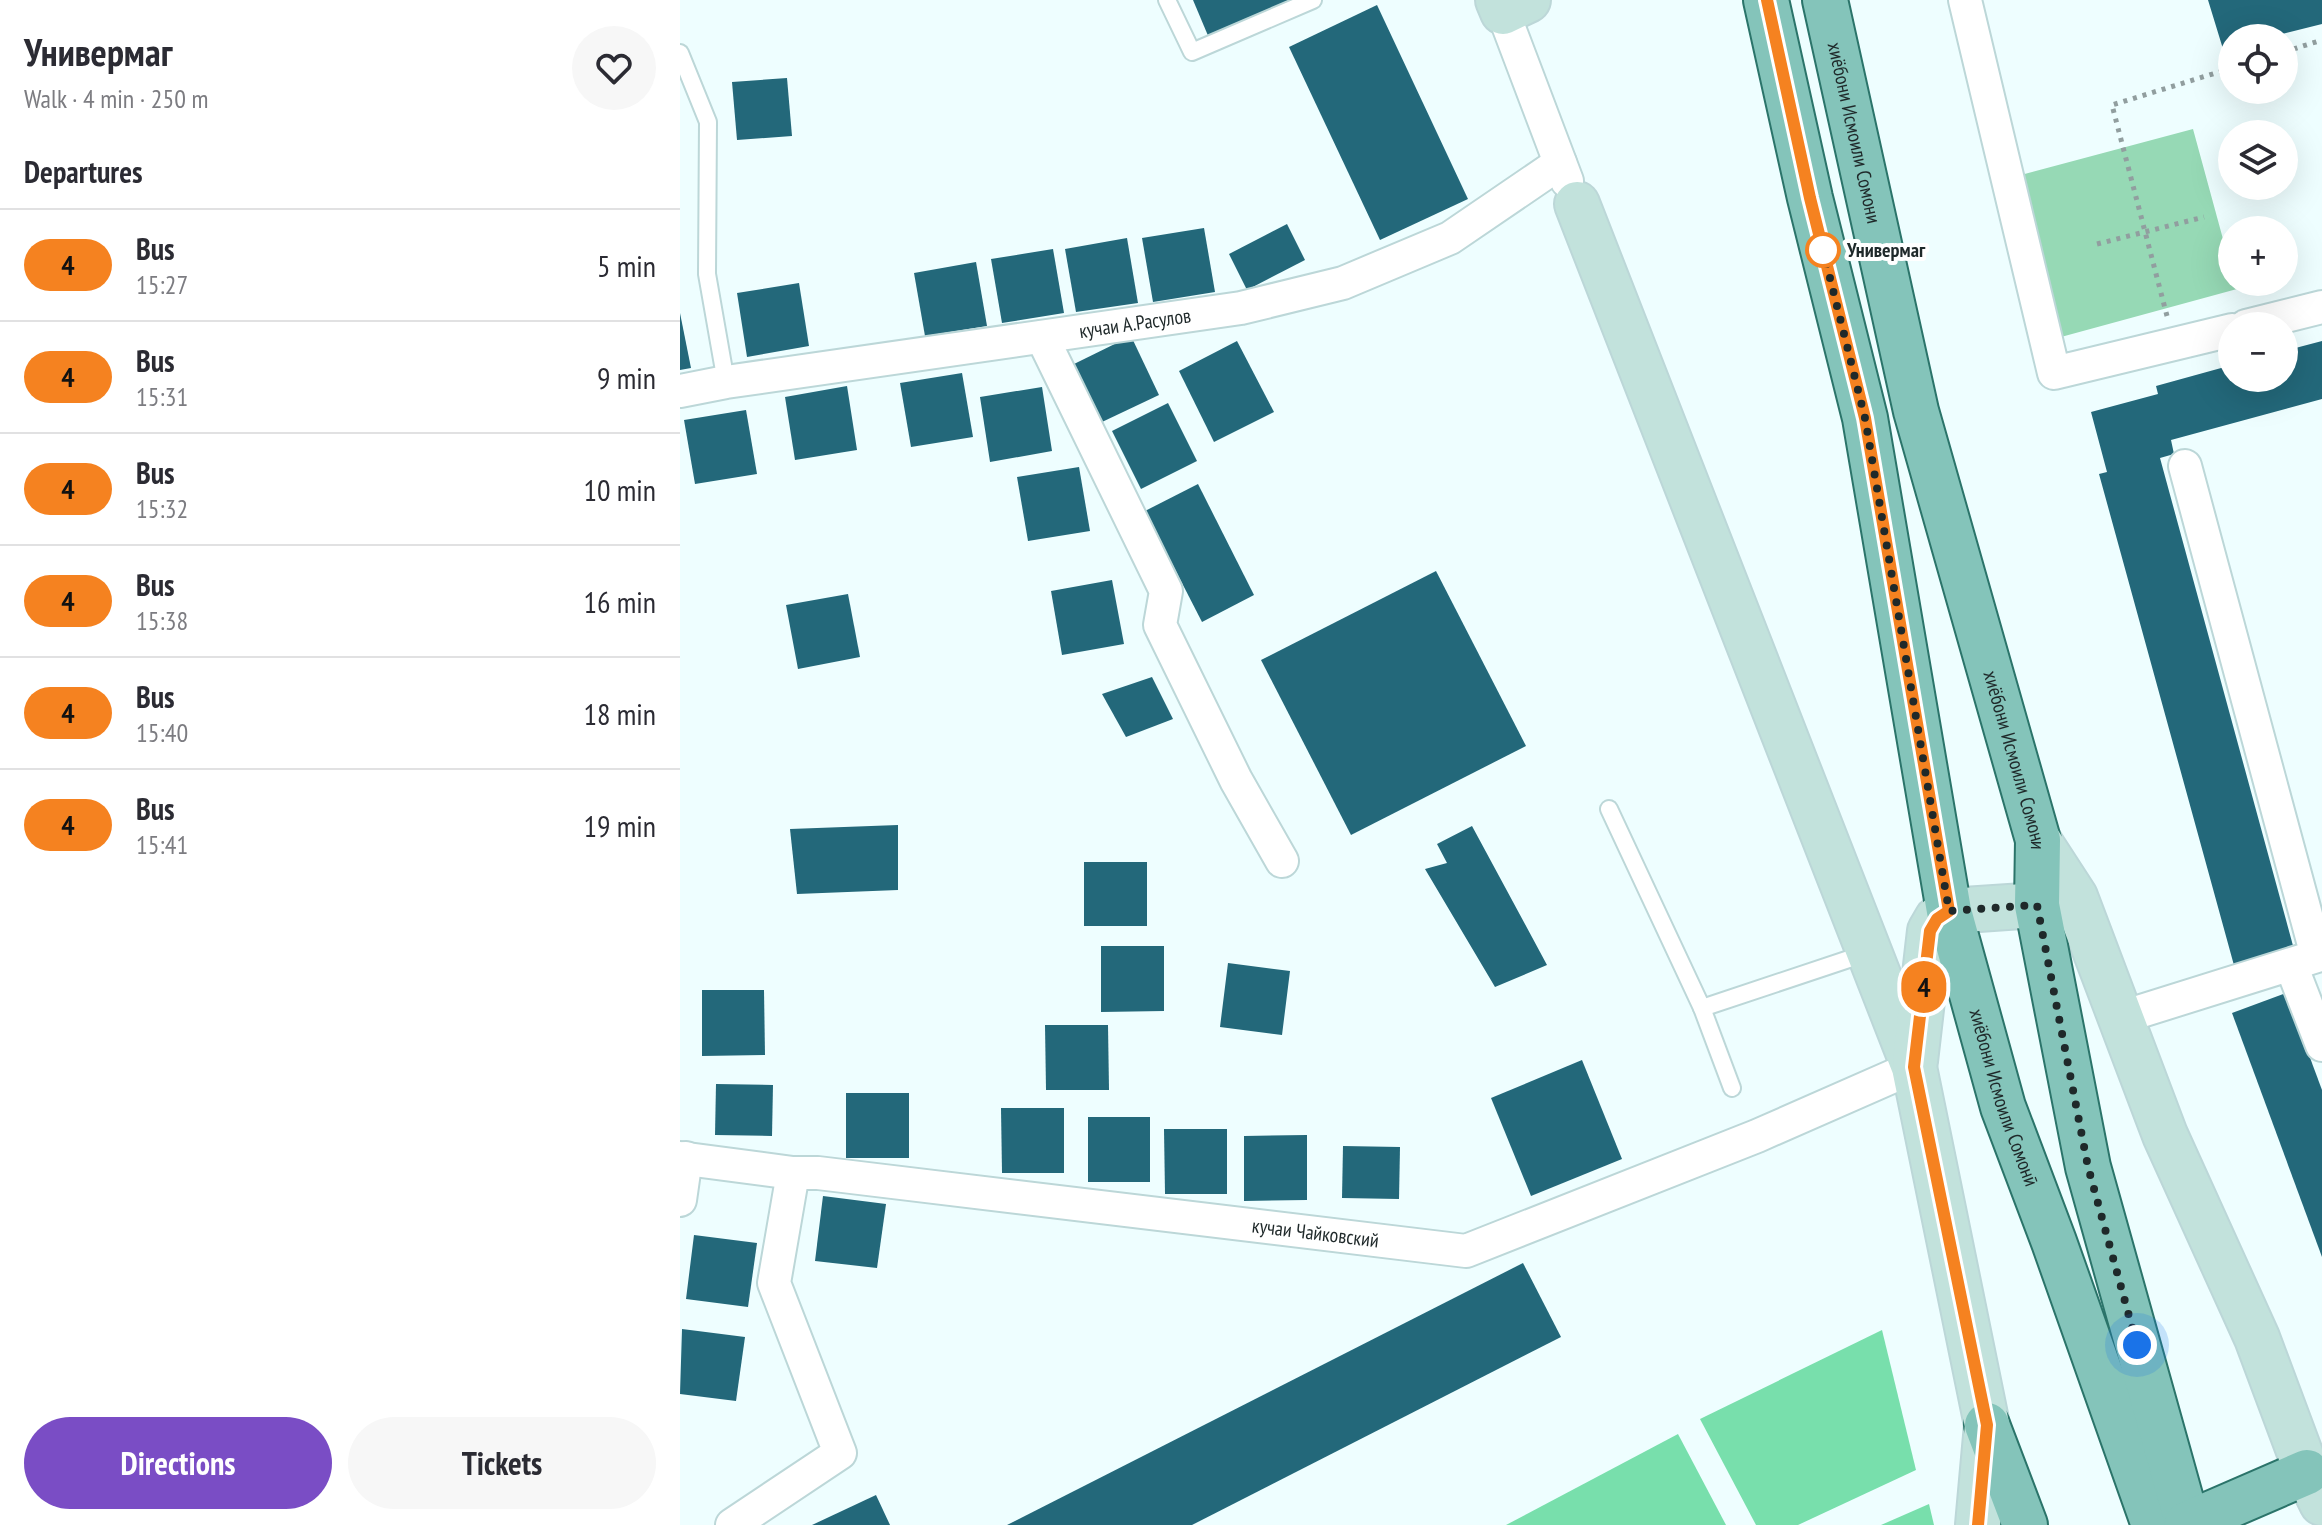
<!DOCTYPE html>
<html lang="en">
<head>
<meta charset="utf-8">
<style>
  :root { --surface:#fff; --page:#f7f7f7; --text:#2b2b33; --muted:#7c7c81; --line:#e1e1e2; --accent:#7a4dc5 }
  body { margin:0; font-family:"PT Sans Narrow",sans-serif; background:var(--page); color:var(--text); height:100vh; display:flex; flex-direction:column; font-size:30px; white-space:nowrap }
  * { box-sizing:border-box; margin:0 }
  p { font-size:26px; color:var(--muted) }
  .icon { flex:none; width:44px; height:44px; fill:none; stroke:currentColor; stroke-width:2; stroke-linecap:round; stroke-linejoin:round }
  .map { position:relative; flex:1; overflow:hidden }
  .sheet { display:flex; flex-direction:column; background:var(--surface); width:680px }
  .sheet>* { flex:none }
  .badge { padding:0 16px; border-radius:26px; font-size:28px; line-height:52px }
  .controls { position:absolute; left:1538px; top:24px; display:grid; gap:16px }
  .controls a { display:grid; place-items:center; width:80px; height:80px; border-radius:50%; background:var(--surface); box-shadow:0 8px 32px #0002; font-size:40px }
  .you { position:absolute; width:40px; height:40px; margin:-20px; border:6px solid #fff; border-radius:50%; background:#1a73e8; box-shadow:0 0 0 12px #1a73e833 }
  .map>.badge { position:absolute; translate:-50% -50%; box-shadow:0 0 0 4px #fff }
  h2 { padding:0 24px; font-size:30px; line-height:72px }
  .round { display:grid; place-items:center; flex:none; width:84px; height:84px; border-radius:42px; background:var(--page) }
  .headline { display:flex; align-items:center; justify-content:space-between; height:136px; padding:0 24px }
  h1 { font-size:38px; font-weight:700; line-height:60px }
  .action { display:flex; gap:16px; margin-top:auto; padding:16px 24px }
  .action a { flex:1; height:92px; border-radius:48px; background:var(--accent); color:#fff; font-size:32px; font-weight:700; line-height:92px; text-align:center }
  .action a+a { background:var(--page); color:var(--text) }
  ul { padding:0; list-style:none }
  li { display:flex; align-items:center; gap:24px; height:112px; padding:0 24px; border-top:2px solid var(--line) }
  li div { flex:1 }
  li b { display:block; font-size:30px }
  li em { font-style:normal }
  li .badge { min-width:88px; font-weight:700; text-align:center }
  main { display:flex; flex:1; min-height:0 }
  .map>svg:first-child { display:block }
  .green { fill:#96d9b5 }
  .forest { fill:#78dfac }
  .building { fill:#23687a }
  .lines { fill:none; stroke-linecap:round; stroke-linejoin:round }
  .lane-casing { stroke:#bcd7d8; stroke-width:20 }
  .street-casing { stroke:#bcd7d8; stroke-width:36 }
  .secondary-casing { stroke:#bcd7d8; stroke-width:48 }
  .primary-casing { stroke:#2b746a; stroke-width:48 }
  .path { stroke:#919e9f; stroke-width:5; stroke-dasharray:4 6; stroke-linecap:butt }
  .lane { stroke:#fff; stroke-width:16 }
  .street { stroke:#fff; stroke-width:32 }
  .secondary { stroke:#c2e2dc; stroke-width:44 }
  .primary { stroke:#84c4ba; stroke-width:44 }
  .line-casing { stroke:#fff; stroke-width:18 }
  .line { stroke:#f58220; stroke-width:12 }
  .walk { stroke:#1f292a; stroke-width:8; stroke-dasharray:0 14.4 }
  .stop-dot { fill:#fff; stroke:#f58220; stroke-width:4 }
  .labels { text-anchor:middle; stroke-width:8; stroke-linejoin:round; paint-order:stroke }
  .street-label { font-size:20px; fill:#1f292a; stroke:#fff }
  .stop-label { font-size:20px; font-weight:bold; fill:#1f292a; stroke:#fff; text-anchor:start }
</style>
</head>
<body>
<main>
<section class="sheet">
<div class="headline"><div><h1>Универмаг</h1><p>Walk · 4 min · 250 m</p></div><a class="round"><svg class="icon" aria-label="heart" viewBox="0 0 24 24"><path d="M12 20l-8-8c-3-5 5-10 8-4 3-6 11-1 8 4z"/></svg></a></div>
<h2>Departures</h2>
<ul>
<li><span class="badge" style="background:#f58220;color:#111">4</span><div><b>Bus</b><p>15:27</p></div><em>5 min</em></li>
<li><span class="badge" style="background:#f58220;color:#111">4</span><div><b>Bus</b><p>15:31</p></div><em>9 min</em></li>
<li><span class="badge" style="background:#f58220;color:#111">4</span><div><b>Bus</b><p>15:32</p></div><em>10 min</em></li>
<li><span class="badge" style="background:#f58220;color:#111">4</span><div><b>Bus</b><p>15:38</p></div><em>16 min</em></li>
<li><span class="badge" style="background:#f58220;color:#111">4</span><div><b>Bus</b><p>15:40</p></div><em>18 min</em></li>
<li><span class="badge" style="background:#f58220;color:#111">4</span><div><b>Bus</b><p>15:41</p></div><em>19 min</em></li>
</ul>
<div class="action"><a>Directions</a><a>Tickets</a></div>
</section>
<div class="map">
<svg width="1642" height="1525" viewBox="0 0 1642 1525">
  <rect width="100%" height="100%" fill="#eefeff"/>
  <polygon class="green" points="1513,129 1552,272 1552,282 1555,282 1557,289 1381,337 1337,176"/>
  <g class="forest">
    <polygon points="1202,1330 1236,1470 1118,1525 1076,1525 1020,1419"/>
    <polygon points="998,1434 1046,1525 826,1525"/>
    <polygon points="1249,1504 1254,1525 1201,1525"/>
  </g>
  <g class="building">
    <polygon points="513,0 615,0 529,38"/>
    <polygon points="1528,0 1642,0 1642,24 1586,38 1552,38 1552,47 1543,49"/>
    <polygon points="697,5 788,199 700,240 609,47"/>
    <polygon points="107,78 112,136 57,140 52,82"/>
    <polygon points="607,224 625,260 567,290 549,254"/>
    <polygon points="524,228 535,292 473,302 462,238"/>
    <polygon points="447,238 458,303 396,312 385,249"/>
    <polygon points="373,249 384,313 322,323 311,259"/>
    <polygon points="296,262 307,326 245,336 234,273"/>
    <polygon points="119,283 129,346 67,357 57,293"/>
    <polygon points="0,313 11,368 0,370"/>
    <polygon points="451,336 479,395 422,422 394,364"/>
    <polygon points="557,341 594,412 534,442 499,371"/>
    <polygon points="1642,341 1642,399 1491,440 1494,454 1480,458 1615,953 1555,969 1419,474 1427,472 1411,412 1478,394 1476,386 1552,365 1552,378 1604,378 1604,351"/>
    <polygon points="282,373 293,437 231,447 220,383"/>
    <polygon points="167,386 177,450 115,460 105,397"/>
    <polygon points="362,387 372,451 310,462 300,397"/>
    <polygon points="488,403 517,461 461,489 432,431"/>
    <polygon points="66,410 77,474 15,484 4,420"/>
    <polygon points="399,467 410,531 348,541 337,477"/>
    <polygon points="518,484 574,595 522,622 465,511"/>
    <polygon points="756,571 846,746 671,835 581,660"/>
    <polygon points="432,580 444,644 382,655 371,591"/>
    <polygon points="168,594 180,657 118,669 106,605"/>
    <polygon points="472,677 493,719 446,737 422,694"/>
    <polygon points="218,825 218,890 117,894 110,829"/>
    <polygon points="792,826 867,965 815,987 745,869 767,863 757,844"/>
    <rect x="404" y="862" width="63" height="64"/>
    <polygon points="421,946 484,946 484,1011 421,1012"/>
    <polygon points="548,963 610,971 602,1035 540,1027"/>
    <polygon points="22,990 84,990 85,1055 22,1056"/>
    <polygon points="1606,993 1642,1090 1642,1257 1552,1013"/>
    <polygon points="365,1025 428,1025 429,1090 366,1090"/>
    <polygon points="902,1060 942,1159 851,1196 811,1098"/>
    <polygon points="36,1084 93,1085 92,1136 35,1135"/>
    <rect x="166" y="1093" width="63" height="65"/>
    <polygon points="321,1108 384,1108 384,1173 322,1173"/>
    <rect x="408" y="1117" width="62" height="65"/>
    <polygon points="484,1129 547,1129 547,1194 485,1194"/>
    <polygon points="627,1135 627,1200 564,1201 564,1136"/>
    <polygon points="663,1146 720,1147 719,1199 662,1198"/>
    <polygon points="143,1196 206,1204 197,1268 135,1261"/>
    <polygon points="14,1235 77,1243 68,1307 6,1299"/>
    <polygon points="843,1263 881,1337 512,1525 327,1525"/>
    <polygon points="2,1329 65,1337 56,1401 0,1394"/>
    <polygon points="196,1495 210,1525 132,1525"/>
  </g>
  <g class="lines">
    <defs>
      <g id="lane">
        <polyline points="487,0 512,52 633,0"/>
        <polyline points="0,53 28,122 27,274 46,382"/>
        <polyline points="929,809 1022,1008 1187,953"/>
        <polyline points="1022,1008 1052,1088"/>
      </g>
      <g id="street">
        <polyline points="1285,0 1374,373 1552,330"/>
        <polyline points="823,12 887,181"/>
        <polyline points="1566,326 1642,307"/>
        <polyline points="362,337 486,591 480,625 556,780 602,861"/>
        <path id="s1" d="M 0,391 L 46,382 L 561,308 L 663,283 L 770,238 L 880,163"/>
        <polyline points="1611,965 1642,1045"/>
        <polyline points="1439,1018 1637,956 1505,466"/>
        <path id="s2" d="M 0,1158 L 113,1173 L 138,1173 L 786,1251 L 1077,1136 L 1234,1067"/>
        <polyline points="0,1200 6,1158"/>
        <polyline points="52,1525 160,1453 94,1283 113,1173"/>
      </g>
      <g id="secondary">
        <polyline points="818,0 823,12 848,0"/>
        <polyline points="897,204 1234,1067 1307,1425 1298,1525"/>
        <polyline points="1358,840 1395,897 1485,1135 1577,1338 1627,1472 1642,1503"/>
        <polyline points="1235,1061 1250,931 1257,919 1269,911 1357,905"/>
      </g>
      <g id="primary">
        <path id="s3" d="M 1086,0 L 1130,198 L 1185,418 L 1269,911 L 1323,1107 L 1374,1242 L 1474,1525"/>
        <path id="s4" d="M 1145,0 L 1236,411 L 1358,840 L 1357,905 L 1408,1167 L 1508,1525"/>
        <polyline points="1307,1425 1345,1525"/>
        <polyline points="1507,1524 1627,1472"/>
      </g>
    </defs>
    <use href="#lane" class="lane-casing"/>
    <use href="#street" class="street-casing"/>
    <use href="#secondary" class="secondary-casing"/>
    <use href="#primary" class="primary-casing"/>
    <g class="path">
      <polyline points="1604,52 1642,40"/>
      <polyline points="1417,244 1524,217"/>
      <polyline points="1487,316 1432,105 1552,68"/>
    </g>
    <use href="#lane" class="lane"/>
    <use href="#street" class="street"/>
    <use href="#secondary" class="secondary"/>
    <use href="#primary" class="primary"/>
  </g>
  <g class="lines">
    <defs>
      <polyline id="line" points="1087,0 1130,198 1185,418 1269,911 1257,919 1250,931 1234,1067 1307,1425 1298,1525"/>
    </defs>
    <use href="#line" class="line-casing"/>
    <use href="#line" class="line"/>
    <polyline class="walk" points="1143,250 1185,418 1269,911 1357,905 1408,1167 1457,1345"/>
  </g>
  <circle class="stop-dot" cx="1143" cy="250" r="16"/>
  <g class="labels">
    <g class="street-label">
      <text dy="7" stroke="none"><textPath href="#s4" startOffset="136">хиёбони Исмоили Сомони</textPath></text>
      <text dy="7" stroke="none"><textPath href="#s1" startOffset="460">кучаи А.Расулов</textPath></text>
      <text dy="7" stroke="none"><textPath href="#s4" startOffset="784">хиёбони Исмоили Сомони</textPath></text>
      <text dy="7" stroke="none"><textPath href="#s3" startOffset="1124">хиёбони Исмоили Сомонӣ</textPath></text>
      <text dy="7" stroke="none"><textPath href="#s2" startOffset="640">кучаи Чайковский</textPath></text>
    </g>
    <g class="stop-label">
      <text x="1167" y="257">Универмаг</text>
    </g>
  </g>
</svg>
<div class="controls">
<a><svg class="icon" aria-label="locate" viewBox="0 0 24 24"><circle cx="12" cy="12" r="6"/><path d="M12 2v4M12 18v4M2 12h4M18 12h4"/></svg></a>
<a><svg class="icon" aria-label="layers" viewBox="0 0 24 24"><path d="M12 4l9 5-9 5-9-5zM3 14l9 5 9-5"/></svg></a>
<a>+</a>
<a>−</a>
</div>
<div class="you" style="left:1457px;top:1345px"></div>
<b class="badge" style="left:1244px;top:987px;background:#f58220;color:#111">4</b>
</div>
</main>
</body>
</html>
